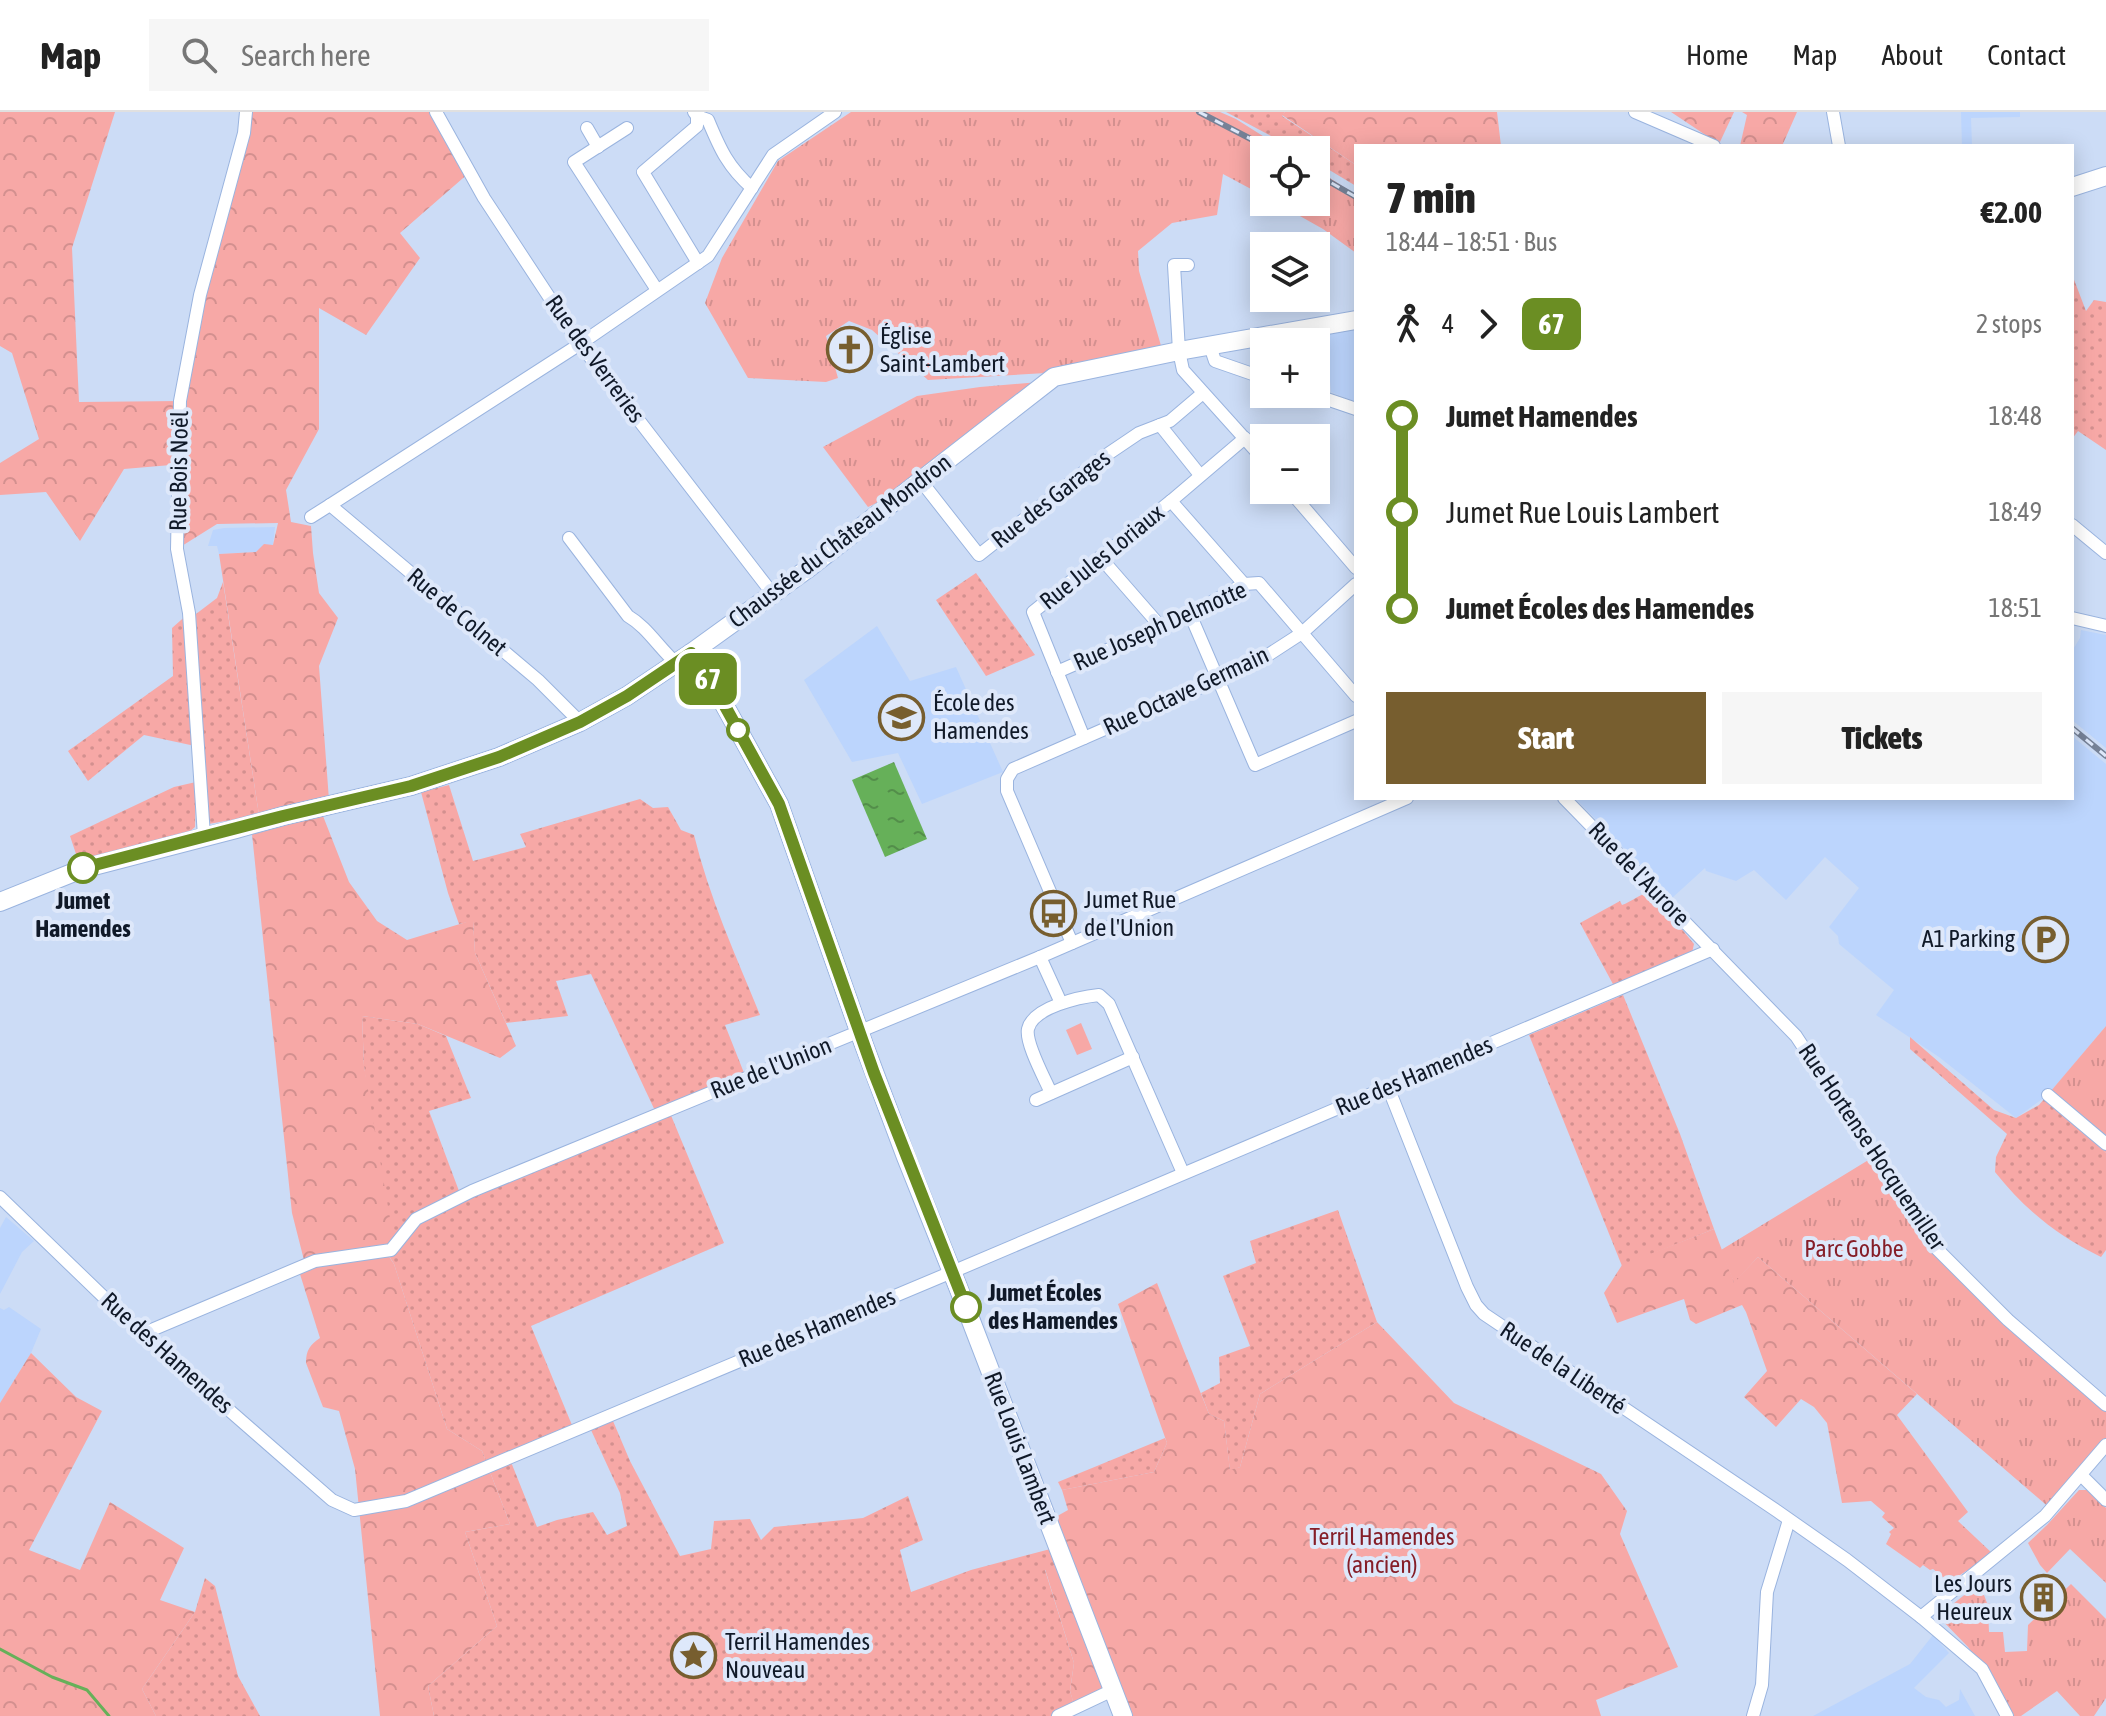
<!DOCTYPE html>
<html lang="en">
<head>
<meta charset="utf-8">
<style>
  :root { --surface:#fff; --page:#f6f6f6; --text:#222; --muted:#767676; --line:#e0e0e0; --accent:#775e2f }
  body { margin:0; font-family:"Asap Condensed",sans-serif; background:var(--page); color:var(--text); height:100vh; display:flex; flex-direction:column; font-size:30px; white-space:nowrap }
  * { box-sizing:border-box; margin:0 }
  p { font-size:26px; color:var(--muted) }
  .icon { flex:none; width:44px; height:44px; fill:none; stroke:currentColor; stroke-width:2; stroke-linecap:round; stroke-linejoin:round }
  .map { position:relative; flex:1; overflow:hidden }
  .panel { position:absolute; left:1354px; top:32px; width:720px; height:656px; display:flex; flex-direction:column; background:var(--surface); border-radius:0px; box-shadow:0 4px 20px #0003 }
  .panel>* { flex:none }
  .badge { padding:0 16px; border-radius:12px; font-size:28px; line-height:52px }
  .controls { position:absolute; left:1250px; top:24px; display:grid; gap:16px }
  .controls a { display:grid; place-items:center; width:80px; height:80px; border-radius:0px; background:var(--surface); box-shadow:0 4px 20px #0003; font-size:40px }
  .map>.badge { position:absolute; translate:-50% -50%; box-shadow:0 0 0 4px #fff }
  .legs { display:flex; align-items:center; gap:12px; height:88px; padding:0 32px; font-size:26px }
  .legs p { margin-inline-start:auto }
  .summary { display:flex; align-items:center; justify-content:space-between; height:136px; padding:0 32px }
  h1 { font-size:44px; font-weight:800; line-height:60px }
  .action { display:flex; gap:16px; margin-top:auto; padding:16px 32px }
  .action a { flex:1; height:92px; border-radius:0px; background:var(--accent); color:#fff; font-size:32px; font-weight:800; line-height:92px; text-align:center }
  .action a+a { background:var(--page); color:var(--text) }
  ul { padding:0 32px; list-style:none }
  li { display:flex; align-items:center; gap:28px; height:96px; font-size:30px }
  li i { display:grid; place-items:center; width:12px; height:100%; margin:0 10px; background:currentColor }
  li i::after { content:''; width:20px; height:20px; margin:-10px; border:6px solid; border-radius:50%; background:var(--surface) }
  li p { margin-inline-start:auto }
  li:first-child i { background:linear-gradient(#0000 50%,currentColor 0) }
  li:last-child i { background:linear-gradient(currentColor 50%,#0000 0) }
  header { display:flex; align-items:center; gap:48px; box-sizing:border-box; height:112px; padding:0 40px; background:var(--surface); border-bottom:2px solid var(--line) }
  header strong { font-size:38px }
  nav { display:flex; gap:44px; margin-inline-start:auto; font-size:28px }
  .search { width:560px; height:72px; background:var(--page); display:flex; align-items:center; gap:20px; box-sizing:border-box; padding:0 28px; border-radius:0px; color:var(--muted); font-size:30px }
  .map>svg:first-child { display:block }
  .built { fill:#bcd5fd }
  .grass { fill:url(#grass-dots) }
  .forest { fill:url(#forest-crowns) }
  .park { fill:url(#park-tufts) }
  .garden { fill:#f7a8a6 }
  .water { fill:url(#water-ripples) }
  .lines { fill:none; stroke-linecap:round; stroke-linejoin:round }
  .stream { stroke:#66b059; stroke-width:3 }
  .street-casing { stroke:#9ab4df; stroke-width:14 }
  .secondary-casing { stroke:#9ab4df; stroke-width:20 }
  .street { stroke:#fff; stroke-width:12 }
  .secondary { stroke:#fff; stroke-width:18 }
  .rail-casing { stroke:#768297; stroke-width:6 }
  .rail { stroke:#dee8fa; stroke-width:3; stroke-dasharray:9; stroke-linecap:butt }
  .line-1-casing { stroke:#fff; stroke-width:18 }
  .line-1 { stroke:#6b8e23; stroke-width:12 }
  .stop-1-dot { fill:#fff; stroke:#6b8e23; stroke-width:4 }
  .labels { text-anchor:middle; stroke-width:8; stroke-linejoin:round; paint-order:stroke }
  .poi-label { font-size:24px; fill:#101928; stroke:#dee8fa; text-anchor:start }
  .street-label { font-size:24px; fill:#101928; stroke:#dee8fa }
  .stop-label { font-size:24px; font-weight:bold; fill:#101928; stroke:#dee8fa }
  .park-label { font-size:24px; fill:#851e28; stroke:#dee8fa }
</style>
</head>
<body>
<header>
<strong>Map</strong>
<div class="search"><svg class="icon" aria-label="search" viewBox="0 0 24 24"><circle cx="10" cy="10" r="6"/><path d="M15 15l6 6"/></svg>Search here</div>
<nav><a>Home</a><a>Map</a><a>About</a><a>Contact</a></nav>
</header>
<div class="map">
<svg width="2106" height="1604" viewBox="0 0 2106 1604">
  <defs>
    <pattern id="grass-dots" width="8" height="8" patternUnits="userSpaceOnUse" patternTransform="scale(2)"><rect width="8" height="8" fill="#f7a8a6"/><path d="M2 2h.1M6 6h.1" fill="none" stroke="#d3908f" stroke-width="1.8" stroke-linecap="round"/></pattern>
    <pattern id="forest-crowns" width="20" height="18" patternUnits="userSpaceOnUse" patternTransform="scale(2)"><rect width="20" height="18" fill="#f7a8a6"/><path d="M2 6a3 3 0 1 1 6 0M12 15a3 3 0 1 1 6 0" fill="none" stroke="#d3908f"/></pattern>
    <pattern id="park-tufts" width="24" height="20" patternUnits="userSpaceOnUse" patternTransform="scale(2)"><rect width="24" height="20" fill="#f7a8a6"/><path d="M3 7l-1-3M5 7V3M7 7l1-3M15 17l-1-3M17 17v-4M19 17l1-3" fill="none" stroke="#d3908f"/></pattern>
    <pattern id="water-ripples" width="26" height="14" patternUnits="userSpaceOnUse" patternTransform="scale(2)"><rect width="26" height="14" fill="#66b059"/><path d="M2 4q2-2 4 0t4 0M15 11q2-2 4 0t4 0" fill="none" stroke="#538e4a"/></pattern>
  </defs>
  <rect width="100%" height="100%" fill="#ccdcf6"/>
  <g class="built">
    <polygon points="1961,0 2020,0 2020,5 1971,6 1972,34 1962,34"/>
    <polygon points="1356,217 1356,290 1331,280 1330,269 1316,264 1316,230 1278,230"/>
    <polygon points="275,415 273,433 256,440 219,442 217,434 208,434 213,418 224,416"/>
    <polygon points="877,514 910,569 956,555 1003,660 922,692 898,641 852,650 804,568"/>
    <polygon points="2081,518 2106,523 2106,636 2072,608 2072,539 2080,526"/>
    <polygon points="2072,624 2106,652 2106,914 2048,983 2016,1006 1939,945 1876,903 1894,878 1839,832 1838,824 1829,815 1859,776 1825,745 1786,788 1754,758 1736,769 1706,759 1705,756 1672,786 1577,688 1578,686 2072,686"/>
    <polygon points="6,1105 34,1129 22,1140 0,1182 0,1116"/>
    <polygon points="9,1195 41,1217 31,1241 0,1291 0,1196 4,1198"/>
    <polygon points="1933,1523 1949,1541 1914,1576 1926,1585 1939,1588 1946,1595 1959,1588 1960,1577 1975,1604 1813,1604 1910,1552"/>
  </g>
  <g class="grass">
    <polygon points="1226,0 1285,0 1282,4 1356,53 1356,74 1316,50 1316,38 1297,38"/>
    <polygon points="2072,165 2073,165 2086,199 2094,188 2106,190 2106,338 2078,319 2072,327"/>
    <polygon points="976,461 1035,543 986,564 936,488"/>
    <polygon points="223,470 259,703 203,713 196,502 217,486"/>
    <polygon points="189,501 195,634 144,623 88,669 68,639 173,564 172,516"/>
    <polygon points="196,670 195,715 187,722 80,754 70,724 174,675"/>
    <path d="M 449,673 L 473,749 L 526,735 L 520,722 L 640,687 L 653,696 L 668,695 L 681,718 L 694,723 C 709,785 736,844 760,903 L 725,913 L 746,966 L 657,1003 L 591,862 L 556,869 L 568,904 L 506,911 L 475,841 L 473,809 L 459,812 L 448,781 L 421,680 Z"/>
    <path d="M 1651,780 L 1694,832 L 1692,841 L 1614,874 L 1580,811 L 1620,789 L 1622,793 C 1633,789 1639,782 1651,780 Z"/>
    <polygon points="1623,883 1680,1022 1714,1117 1622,1154 1529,923"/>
    <polygon points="362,904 418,912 446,924 471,986 429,999 459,1079 442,1093 670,1001 724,1131 531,1214 574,1318 511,1350 537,1415 557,1408 593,1400 607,1423 627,1414 620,1381 591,1318 613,1309 630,1349 680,1444 711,1437 714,1409 750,1407 761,1428 774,1415 863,1406 908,1384 923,1428 900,1438 911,1480 971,1458 1058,1435 1067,1448 1045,1458 1074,1551 1070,1579 1076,1599 1067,1604 434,1604 428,1574 497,1514 465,1420 510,1412 482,1339 447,1317 394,1152 386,1139 364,954"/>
    <path d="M 1910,925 L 1994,998 L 2016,1006 L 2039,993 L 2045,986 L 2106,1041 L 2106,1138 L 2101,1145 C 2058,1124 2025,1098 1995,1060 L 1996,1045 L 2007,1022 L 1910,937 Z"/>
    <polygon points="1338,1098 1377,1210 1260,1282 1240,1355 1230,1359 1224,1309 1209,1302 1201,1281 1220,1271 1219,1245 1250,1234 1223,1164 1256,1151 1250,1129"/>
    <polygon points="1165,1326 1167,1331 1154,1360 1062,1378 1058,1370"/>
    <polygon points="205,1466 215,1474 238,1564 260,1604 156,1604 142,1577 195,1500"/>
  </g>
  <g class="forest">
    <polygon points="0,0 115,0 72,136 79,290 180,289 245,0 433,0 470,60 400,121 420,146 366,223 319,196 319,317 286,378 291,410 311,414 313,441 319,481 338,506 319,554 329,688 259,703 219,442 256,440 264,432 273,433 278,411 217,412 177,437 179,298 171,353 124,357 80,429 46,380 0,383 0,351 39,327 12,241 0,234"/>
    <polygon points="1285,0 1497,0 1501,34 1356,34 1356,53 1282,3"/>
    <polygon points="1671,0 1734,0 1719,32"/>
    <polygon points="1742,0 1797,0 1782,34 1740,34 1747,3"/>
    <path d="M 323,704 L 349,770 L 377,809 L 407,828 L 473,808 L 475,841 L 516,934 L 500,946 L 418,912 L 362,904 L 364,954 L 394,1130 L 386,1140 L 394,1152 L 447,1317 L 482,1339 L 510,1412 L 465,1420 L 497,1514 L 428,1574 L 434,1604 L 380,1604 L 355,1357 L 339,1299 L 323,1295 L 306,1251 C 306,1238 310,1233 320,1226 L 299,1159 L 306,1156 L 292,1101 L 251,713 Z"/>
    <polygon points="1714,1117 1734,1170 1758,1145 1917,1282 1897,1303 1968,1400 1958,1409 1993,1442 1949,1470 1933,1457 1930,1458 1923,1453 1920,1456 1886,1432 1891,1422 1889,1420 1894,1416 1882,1405 1885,1401 1871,1389 1842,1391 1827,1311 1814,1295 1801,1287 1776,1315 1744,1285 1767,1259 1746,1200 1742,1193 1696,1212 1690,1208 1684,1187 1617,1211 1604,1181 1622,1153"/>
    <polygon points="1157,1171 1209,1302 1224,1309 1230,1358 1240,1355 1260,1282 1377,1210 1454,1291 1601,1362 1627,1399 1620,1422 1678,1555 1596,1588 1601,1604 1127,1604 1101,1580 1074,1593 1070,1579 1074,1551 1045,1457 1067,1448 1052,1407 1068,1398 1062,1378 1154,1360 1167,1331 1118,1192"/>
    <polygon points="31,1241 76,1285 102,1299 29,1438 80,1458 110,1390 184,1436 160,1488 195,1500 142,1577 156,1604 0,1604 0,1291"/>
  </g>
  <g class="park">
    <polygon points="851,0 1220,0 1236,7 1285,38 1264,38 1264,84 1223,62 1217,103 1172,111 1138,139 1139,159 1162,237 1046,261 928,268 872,218 849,209 826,224 838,266 826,270 748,266 705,191 722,146 778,49"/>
    <polygon points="1316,57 1356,83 1356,141 1323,117 1275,90 1316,90"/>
    <polygon points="1039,270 881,389 868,395 823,335 917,284 980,275"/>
    <polygon points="2106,914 2106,1041 2045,986"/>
    <polygon points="1875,1044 1934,1134 2106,1293 2106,1333 2051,1397 1758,1145 1734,1171 1721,1138"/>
    <polygon points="2079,1378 2089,1378 2106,1396 2106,1471 2070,1437 2047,1461 2040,1453 2028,1431 2047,1413"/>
    <polygon points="2071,1472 2106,1507 2106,1586 2094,1604 2080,1604 2057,1579 2021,1604 2014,1604 1985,1557 1968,1535 1938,1504 1973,1476 1984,1483 1987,1491 2003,1496 1988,1497 1989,1520 2003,1520 2005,1540 2027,1539 2028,1513"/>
  </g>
  <polygon class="garden" points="1081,911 1092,937 1077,943 1066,918"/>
  <polygon class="water" points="894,650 927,727 885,745 852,668"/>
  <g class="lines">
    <polyline class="stream" points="0,1537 52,1565 87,1578 109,1604"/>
    <defs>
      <g id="street">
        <polyline points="436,0 484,86 580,232 772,481"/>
        <path d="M 694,0 L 697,4 L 708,8 C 720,37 728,55 752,76"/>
        <polyline points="697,0 697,14 643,60 698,151"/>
        <polyline points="1635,0 1714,34"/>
        <polyline points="1833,0 1839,34"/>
        <polyline points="587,16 598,35"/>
        <polyline points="627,16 574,50 657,178"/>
        <polyline points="1188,153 1174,153 1179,239 1183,258 1264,348"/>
        <polyline points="1210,234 1215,249 1264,266"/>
        <polyline points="1312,282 1356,297"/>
        <polyline points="1160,313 1200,363"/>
        <polyline points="921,369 979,443 1099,348 1139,321 1170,309 1203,281"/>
        <polyline points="1289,378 1356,456"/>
        <polyline points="1171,389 1244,472"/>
        <polyline points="311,405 330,393"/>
        <polyline points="2072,413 2106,441"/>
        <path d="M 569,426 L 628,504 C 647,515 659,536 676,551"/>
        <polyline points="1100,445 1161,515"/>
        <polyline points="1190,502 1255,653 1356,609"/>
        <polyline points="2072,506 2106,514"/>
        <polyline points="1057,560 1190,502 1244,472 1259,471 1356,584"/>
        <polyline points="580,610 538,568 330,393 580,232 708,144 773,43 835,0"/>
        <polyline points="1084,626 1033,500 1171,389 1245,326"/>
        <polyline points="1564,686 1796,924 1934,1134 2008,1208 2106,1293"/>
        <polyline points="204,724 189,501 177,437 180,289 200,183 244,21 246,0"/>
        <polyline points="1072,831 1007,679 1007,667 1013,657 1217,568 1265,545 1302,521 1356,472"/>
        <polyline points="1040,845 1061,891"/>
        <polyline points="1388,975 1467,1175 1476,1193 1484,1202 1777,1399 1847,1448 1921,1505 1982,1557 2007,1604"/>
        <path d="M 1051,981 C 1045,967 1025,931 1028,917 C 1033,895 1080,885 1099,883 L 1109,892 L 1183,1061"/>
        <polyline points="2048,983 2106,1032"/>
        <polyline points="1036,988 1133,945"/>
        <polyline points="0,1085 142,1222 332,1388 354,1398 406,1389 952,1160 1713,837"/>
        <polyline points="142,1222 315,1149 391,1138 416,1107 472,1079 1040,845 1407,686"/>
        <polyline points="2081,1363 2106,1388"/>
        <polyline points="1921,1505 2045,1404 2106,1333"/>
        <polyline points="1058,1604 1113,1578"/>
        <polyline points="1753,1604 1762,1573 1767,1480 1789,1408"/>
      </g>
      <g id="secondary">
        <polyline points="2072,75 2106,64"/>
        <polyline points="691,541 715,576 779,692 864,933 906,1045 958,1175 1123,1604"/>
        <polyline points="0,790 82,757 236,717 283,704 411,674 499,645 580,610 627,584 691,541 806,458 1054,265 1179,239 1356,208"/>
      </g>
    </defs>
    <use href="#street" class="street-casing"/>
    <use href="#secondary" class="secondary-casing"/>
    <use href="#street" class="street"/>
    <use href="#secondary" class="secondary"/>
    <defs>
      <g id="rail">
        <polyline points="1199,0 1272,38"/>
        <polyline points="1316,62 1356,85"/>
        <polyline points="2072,616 2106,644"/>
      </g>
    </defs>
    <use href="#rail" class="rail-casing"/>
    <use href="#rail" class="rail"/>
  </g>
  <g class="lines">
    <defs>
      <polyline id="line-1" points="83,756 283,704 411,674 499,645 580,610 627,584 691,541 715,576 779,692 874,961 966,1195"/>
    </defs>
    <use href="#line-1" class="line-1-casing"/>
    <use href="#line-1" class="line-1"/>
  </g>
  <defs>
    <symbol id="church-ring" viewBox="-11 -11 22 22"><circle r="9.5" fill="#dee8fa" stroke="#775e2f" stroke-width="1.5"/><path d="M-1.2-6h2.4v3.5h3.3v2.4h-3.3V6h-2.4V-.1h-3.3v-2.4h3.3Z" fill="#775e2f"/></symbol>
    <symbol id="school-ring" viewBox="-11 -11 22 22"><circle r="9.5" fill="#dee8fa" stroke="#775e2f" stroke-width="1.5"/><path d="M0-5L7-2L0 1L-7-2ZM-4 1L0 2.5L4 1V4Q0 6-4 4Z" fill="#775e2f"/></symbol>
    <symbol id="bus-ring" viewBox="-11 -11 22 22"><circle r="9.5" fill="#dee8fa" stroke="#775e2f" stroke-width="1.5"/><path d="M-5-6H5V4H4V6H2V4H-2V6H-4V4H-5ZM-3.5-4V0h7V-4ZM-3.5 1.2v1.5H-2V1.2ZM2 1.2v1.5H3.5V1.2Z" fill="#775e2f"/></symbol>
    <symbol id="parking-ring" viewBox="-11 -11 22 22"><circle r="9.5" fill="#dee8fa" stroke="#775e2f" stroke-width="1.5"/><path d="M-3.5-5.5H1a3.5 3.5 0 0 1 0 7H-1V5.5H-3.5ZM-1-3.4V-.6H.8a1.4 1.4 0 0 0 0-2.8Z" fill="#775e2f"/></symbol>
    <symbol id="building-ring" viewBox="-11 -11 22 22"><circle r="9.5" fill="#dee8fa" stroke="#775e2f" stroke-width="1.5"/><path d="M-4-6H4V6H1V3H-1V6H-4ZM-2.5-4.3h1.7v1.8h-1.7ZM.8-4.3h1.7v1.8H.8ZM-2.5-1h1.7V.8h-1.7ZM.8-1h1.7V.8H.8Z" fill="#775e2f"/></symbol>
    <symbol id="sight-ring" viewBox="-11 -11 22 22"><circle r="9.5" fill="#dee8fa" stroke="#775e2f" stroke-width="1.5"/><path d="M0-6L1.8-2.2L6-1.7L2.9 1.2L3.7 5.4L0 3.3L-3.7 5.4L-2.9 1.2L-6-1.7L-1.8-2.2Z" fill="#775e2f"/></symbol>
  </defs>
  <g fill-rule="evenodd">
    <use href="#church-ring" x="824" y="212" width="51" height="51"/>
    <use href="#school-ring" x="876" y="580" width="51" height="51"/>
    <use href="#bus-ring" x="1028" y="776" width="51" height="51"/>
    <use href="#parking-ring" x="2020" y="802" width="51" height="51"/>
    <use href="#building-ring" x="2018" y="1460" width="51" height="51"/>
    <use href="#sight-ring" x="668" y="1518" width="51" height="51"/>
  </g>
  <g class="stop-1-dot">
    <circle cx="738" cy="618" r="10"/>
    <circle cx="83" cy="756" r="14"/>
    <circle cx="966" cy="1195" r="14"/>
  </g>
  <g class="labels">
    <g class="poi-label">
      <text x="880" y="232">Église<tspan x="880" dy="28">Saint-Lambert</tspan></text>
      <text x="933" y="599">École des<tspan x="933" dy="28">Hamendes</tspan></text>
      <text x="1084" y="796">Jumet Rue<tspan x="1084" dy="28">de l'Union</tspan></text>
      <text x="2015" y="835" text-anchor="end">A1 Parking</text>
      <text x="2012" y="1480" text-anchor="end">Les Jours<tspan x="2012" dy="28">Heureux</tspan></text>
      <text x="725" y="1538">Terril Hamendes<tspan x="725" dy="28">Nouveau</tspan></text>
    </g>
    <g class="street-label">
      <text transform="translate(595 247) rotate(54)" y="8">Rue des Verreries</text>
      <text transform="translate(179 359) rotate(-89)" y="8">Rue Bois Noël</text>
      <text transform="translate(1051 387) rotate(-38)" y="8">Rue des Garages</text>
      <text transform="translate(840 429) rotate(-37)" y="8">Chaussée du Château Mondron</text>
      <text transform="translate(1102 445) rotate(-39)" y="8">Rue Jules Loriaux</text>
      <text transform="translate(457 500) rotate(40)" y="8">Rue de Colnet</text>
      <text transform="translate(1160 514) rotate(-24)" y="8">Rue Joseph Delmotte</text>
      <text transform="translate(1186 579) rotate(-25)" y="8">Rue Octave Germain</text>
      <text transform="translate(1639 762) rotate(46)" y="8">Rue de l'Aurore</text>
      <text transform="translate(771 956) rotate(-22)" y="8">Rue de l'Union</text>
      <text transform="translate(1414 964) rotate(-23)" y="8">Rue des Hamendes</text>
      <text transform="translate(1872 1035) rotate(56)" y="8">Rue Hortense Hocquemiller</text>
      <text transform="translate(817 1216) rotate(-23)" y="8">Rue des Hamendes</text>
      <text transform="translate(167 1241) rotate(42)" y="8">Rue des Hamendes</text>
      <text transform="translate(1563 1256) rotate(34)" y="8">Rue de la Liberté</text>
      <text transform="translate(1020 1336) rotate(69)" y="8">Rue Louis Lambert</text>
    </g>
    <g class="stop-label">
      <text x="83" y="797">Jumet<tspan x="83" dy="28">Hamendes</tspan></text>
      <text x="988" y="1189" text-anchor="start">Jumet Écoles<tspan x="988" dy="28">des Hamendes</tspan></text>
    </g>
    <g class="park-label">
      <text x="1854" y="1145">Parc Gobbe</text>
      <text x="1382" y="1433">Terril Hamendes<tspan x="1382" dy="28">(ancien)</tspan></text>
    </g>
  </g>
</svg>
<div class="controls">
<a><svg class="icon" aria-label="locate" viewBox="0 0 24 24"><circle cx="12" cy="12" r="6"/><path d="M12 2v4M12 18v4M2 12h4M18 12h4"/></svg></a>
<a><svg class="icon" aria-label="layers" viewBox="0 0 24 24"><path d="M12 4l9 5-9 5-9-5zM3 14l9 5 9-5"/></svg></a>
<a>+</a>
<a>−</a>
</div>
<b class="badge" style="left:708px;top:567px;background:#6b8e23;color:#fff">67</b>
<section class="panel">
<div class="summary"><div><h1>7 min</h1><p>18:44 – 18:51 · Bus</p></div><b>€2.00</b></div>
<div class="legs"><svg class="icon" aria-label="walk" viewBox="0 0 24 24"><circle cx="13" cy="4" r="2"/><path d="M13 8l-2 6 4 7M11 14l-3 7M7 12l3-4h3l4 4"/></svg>4<svg class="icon" aria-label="forward" viewBox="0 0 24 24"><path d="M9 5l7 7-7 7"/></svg><b class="badge" style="background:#6b8e23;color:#fff">67</b><p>2 stops</p></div>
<ul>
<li><i style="color:#6b8e23"></i><b>Jumet Hamendes</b><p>18:48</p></li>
<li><i style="color:#6b8e23"></i><span>Jumet Rue Louis Lambert</span><p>18:49</p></li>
<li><i style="color:#6b8e23"></i><b>Jumet Écoles des Hamendes</b><p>18:51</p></li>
</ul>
<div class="action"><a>Start</a><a>Tickets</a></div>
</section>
</div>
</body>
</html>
